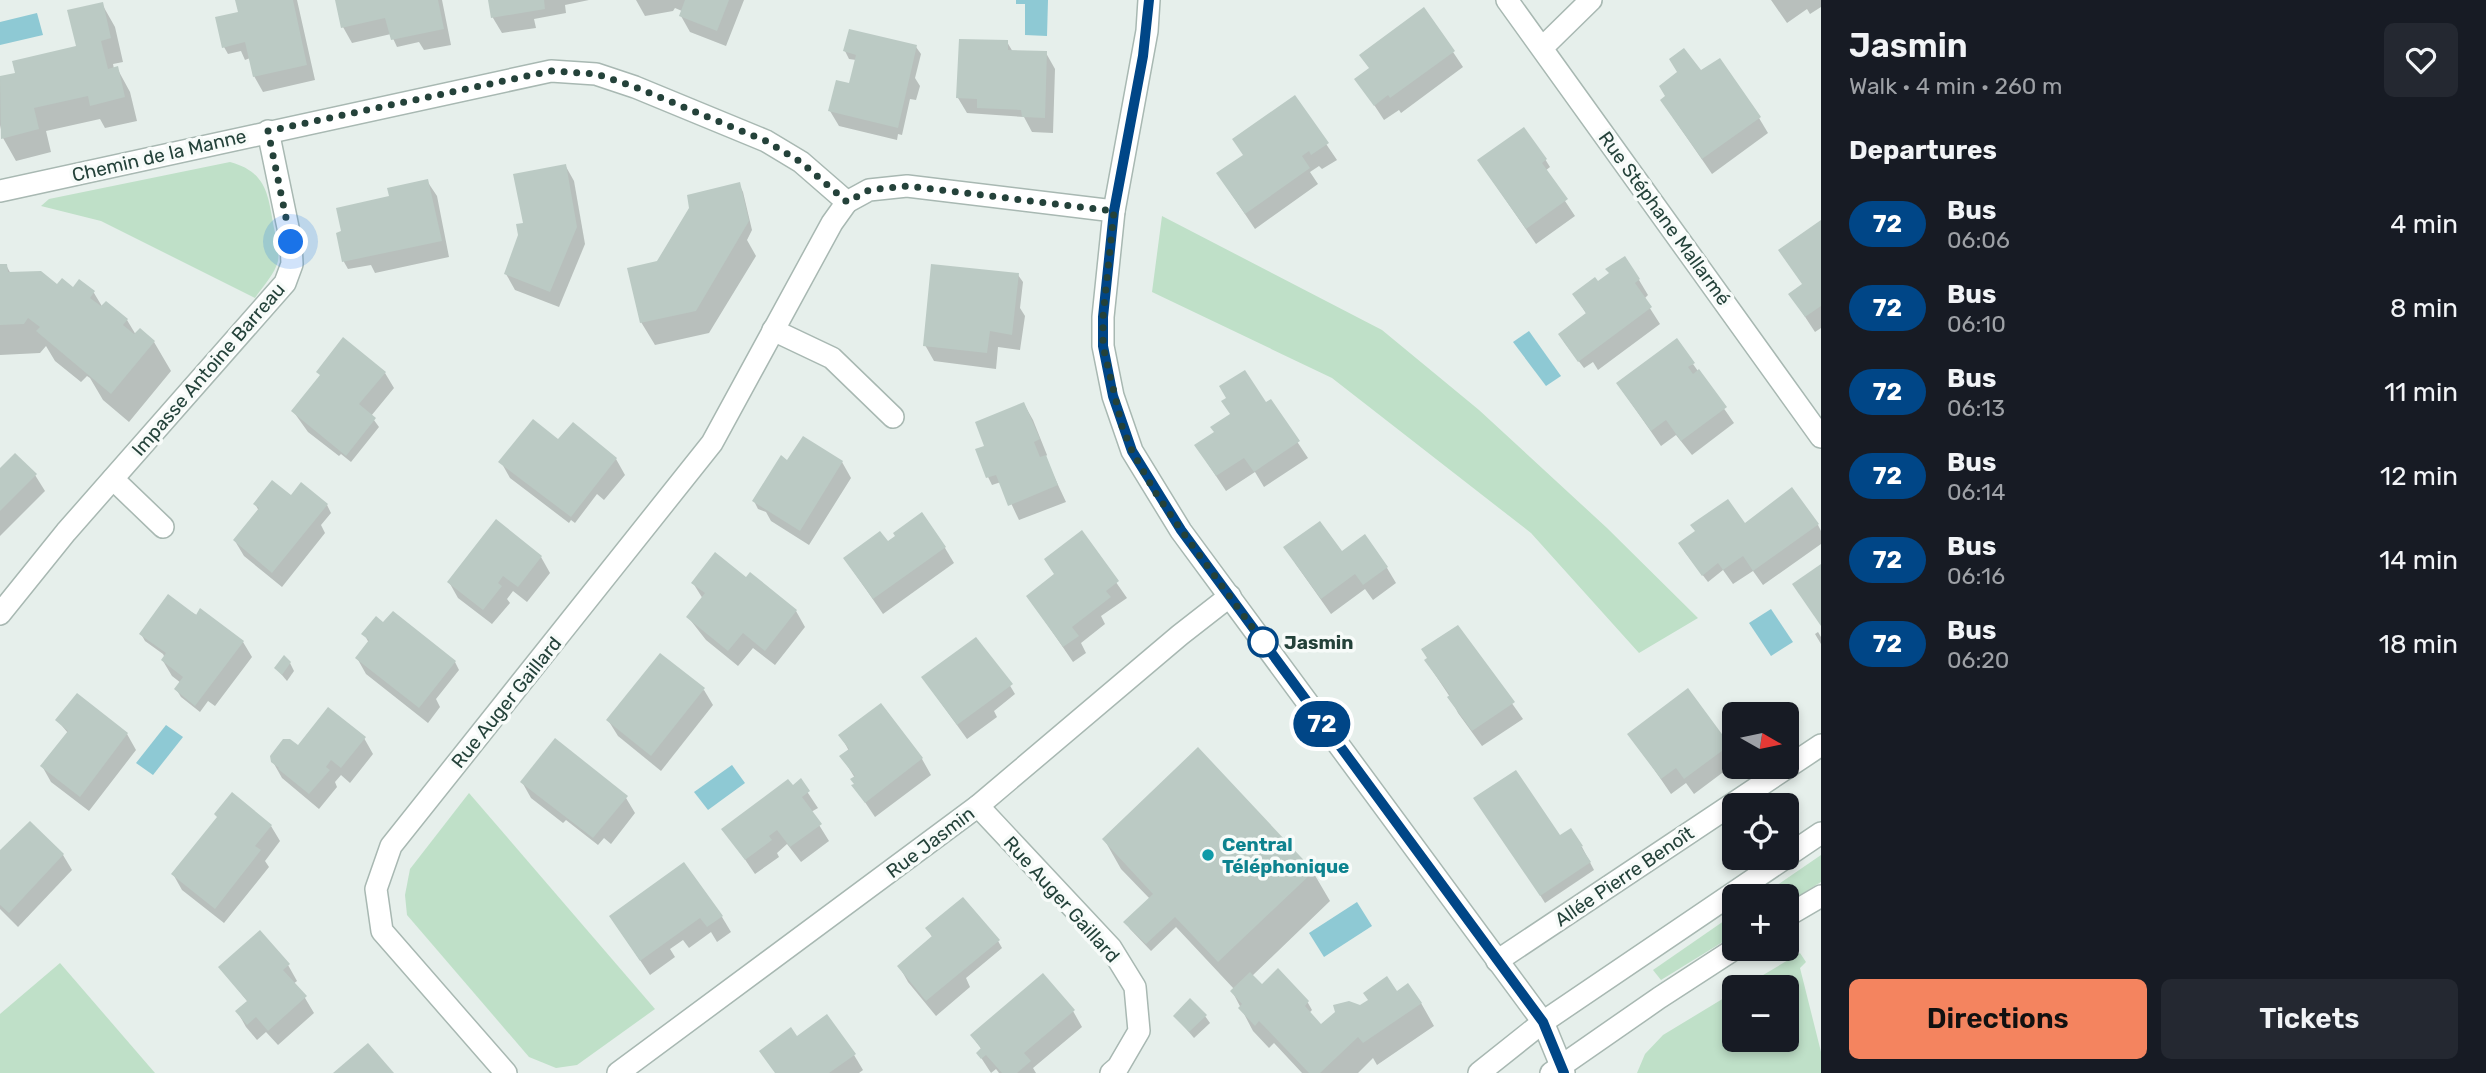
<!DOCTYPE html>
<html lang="en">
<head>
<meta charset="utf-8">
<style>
  :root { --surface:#171b24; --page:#242831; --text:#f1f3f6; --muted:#9ea1a6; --accent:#f4845f }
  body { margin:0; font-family:Rubik,sans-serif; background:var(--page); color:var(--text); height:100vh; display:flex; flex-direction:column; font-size:26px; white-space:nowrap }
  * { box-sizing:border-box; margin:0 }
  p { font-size:23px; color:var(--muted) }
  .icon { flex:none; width:38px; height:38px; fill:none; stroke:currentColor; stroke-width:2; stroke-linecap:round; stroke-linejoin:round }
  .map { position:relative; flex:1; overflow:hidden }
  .drawer { display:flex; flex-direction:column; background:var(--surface); width:665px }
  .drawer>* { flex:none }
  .badge { padding:0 14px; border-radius:23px; font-size:24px; line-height:46px }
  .needle { width:46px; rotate:99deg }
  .buttons { position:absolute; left:1722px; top:702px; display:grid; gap:14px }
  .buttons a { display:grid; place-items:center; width:77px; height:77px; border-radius:10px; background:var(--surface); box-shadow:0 4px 10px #0003; font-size:35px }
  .you { position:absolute; width:35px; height:35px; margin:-18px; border:5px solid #fff; border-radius:50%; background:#1a73e8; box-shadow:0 0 0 10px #1a73e833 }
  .map>.badge { position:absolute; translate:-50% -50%; box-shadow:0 0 0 4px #fff }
  h2 { padding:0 28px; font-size:26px; line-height:63px }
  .round { display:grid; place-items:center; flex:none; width:74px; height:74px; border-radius:10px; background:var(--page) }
  .head { display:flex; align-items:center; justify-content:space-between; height:119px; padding:0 28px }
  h1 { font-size:33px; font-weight:600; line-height:52px }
  .primary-button { display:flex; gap:14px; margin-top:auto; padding:14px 28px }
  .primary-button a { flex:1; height:80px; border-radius:10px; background:var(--accent); color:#111; font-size:28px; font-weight:600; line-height:80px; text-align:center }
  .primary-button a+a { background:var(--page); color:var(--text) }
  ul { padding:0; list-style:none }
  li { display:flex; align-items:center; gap:21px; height:84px; padding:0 28px }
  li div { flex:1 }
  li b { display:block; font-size:26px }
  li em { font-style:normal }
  li .badge { min-width:77px; font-weight:700; text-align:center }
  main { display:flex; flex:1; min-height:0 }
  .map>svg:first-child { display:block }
  .green { fill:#bfe0c8 }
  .water { fill:#8ec9d4 }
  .shadow { fill:#0003 }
  .building { fill:#bbcac4 }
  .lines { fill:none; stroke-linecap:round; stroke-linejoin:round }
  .minor-casing { stroke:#a8b8b2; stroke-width:24 }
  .minor { stroke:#fff; stroke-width:21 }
  .line-casing { stroke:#fff; stroke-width:16 }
  .line { stroke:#004687; stroke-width:10 }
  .walk { stroke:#24423a; stroke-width:7; stroke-dasharray:0 12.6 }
  .stop-dot { fill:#fff; stroke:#004687; stroke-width:3.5 }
  .culture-dot { fill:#0f9aa8; stroke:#f7fbf9; stroke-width:2.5 }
  .labels { text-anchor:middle; stroke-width:7; stroke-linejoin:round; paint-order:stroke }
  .street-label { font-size:19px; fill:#24423a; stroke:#f7fbf9 }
  .stop-label { font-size:19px; font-weight:bold; fill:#24423a; stroke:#f7fbf9; text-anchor:start }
  .culture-label { font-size:19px; font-weight:bold; fill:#0d838f; stroke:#f7fbf9; text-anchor:start }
</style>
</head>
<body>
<main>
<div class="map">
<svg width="1821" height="1073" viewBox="0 0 1821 1073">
  <rect width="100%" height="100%" fill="#e6efeb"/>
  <g class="green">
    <path d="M 230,162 C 267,172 268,195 274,228 C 276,238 280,251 278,261 C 275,274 262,287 255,298 L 101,221 L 41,206 L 49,199 Z"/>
    <polygon points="1162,216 1382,330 1479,410 1607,528 1698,618 1639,653 1531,533 1332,378 1152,292"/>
    <polygon points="469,793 655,1009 577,1065 556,1068 529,1057 407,915 405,895 410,869"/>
    <polygon points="1821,855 1821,882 1787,903 1787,896 1761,896"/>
    <polygon points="1734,914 1734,935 1661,980 1653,970"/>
    <polygon points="1800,953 1806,962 1800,968 1821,1052 1821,1073 1637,1073 1645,1054 1663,1035 1734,992 1734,1040 1787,1040 1787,987 1743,987"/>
    <polygon points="60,963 155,1073 0,1073 0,1014"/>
  </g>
  <g class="water">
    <polygon points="1016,0 1048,0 1047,36 1025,35 1025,4 1016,4"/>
    <polygon points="37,13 43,35 0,45 0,22"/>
    <polygon points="1529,331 1561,376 1546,386 1513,342"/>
    <polygon points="1771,609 1793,642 1771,656 1749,623"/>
    <polygon points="166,725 183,737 153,775 136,763"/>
    <polygon points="732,765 745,783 708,810 694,792"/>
    <polygon points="1357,902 1372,926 1324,957 1309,933"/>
  </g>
  <g class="shadow">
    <polygon points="237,0 297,0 315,80 263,92 254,76 250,58 245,60 241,51 228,54 224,47 240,13"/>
    <polygon points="337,0 442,0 451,45 424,50 419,42 397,47 391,34 352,43 343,27"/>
    <polygon points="490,0 589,0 565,5 566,13 534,19 536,28 502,33 493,18"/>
    <polygon points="636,0 744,0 726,46 690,32 681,16 682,11 675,8 673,11 645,16"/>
    <polygon points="1771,0 1821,0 1821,7 1810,14 1807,9 1787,23"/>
    <polygon points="102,4 115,27 123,62 113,64 114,69 117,68 130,92 137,121 105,128 100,119 46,131 51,152 16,161 3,138 0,125 0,78 17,74 78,48"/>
    <polygon points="1007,42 1013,52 1046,53 1055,69 1053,133 1032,132 1024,117 967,113 958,98"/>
    <polygon points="916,47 921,54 915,78 920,86 916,100 910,99 902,135 898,134 897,140 839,126 830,111 850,85 856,60 849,59 845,51"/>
    <polygon points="1453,52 1463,67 1401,113 1399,110 1384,120 1357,79"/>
    <polygon points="1700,73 1759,118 1768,133 1712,174 1672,116"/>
    <polygon points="1294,97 1337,160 1322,169 1319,166 1310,172 1318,184 1255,229 1218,174 1244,156"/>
    <polygon points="1545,159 1550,167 1545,171 1575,216 1536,244 1479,161"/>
    <polygon points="565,165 574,181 585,244 559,307 515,290 506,274 525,224"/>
    <polygon points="427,181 437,196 449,257 375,273 371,265 348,269 344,262 338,234 388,198"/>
    <polygon points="739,184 743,192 752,230 747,240 756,256 709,333 655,345 641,322 658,262"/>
    <polygon points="1821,222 1821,328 1815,332 1790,294 1804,285"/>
    <polygon points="6,265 11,274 58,287 73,289 80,281 94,293 103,308 127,320 136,335 154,342 171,371 129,422 103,400 90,378 87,376 81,382 55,361 46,346 40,353 0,355 0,266"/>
    <polygon points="1018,275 1023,282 1020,308 1025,316 1020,350 998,347 996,369 934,361 925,345"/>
    <polygon points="1639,280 1648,295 1644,299 1660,324 1598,370 1593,362 1584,368 1564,342 1587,315 1575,295 1598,284"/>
    <polygon points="1693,364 1734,423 1692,455 1676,435 1661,446 1618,384"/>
    <polygon points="385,373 394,388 371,416 379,427 351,462 341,454 339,456 308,432 293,411"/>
    <polygon points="1270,401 1308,458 1264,487 1255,472 1226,491 1206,461 1215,433"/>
    <polygon points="1024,404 1033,420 1047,455 1045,457 1066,502 1019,520 1001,482 992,485 988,477"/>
    <polygon points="559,441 616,459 625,475 604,500 597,494 575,523 571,520 569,523 510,478 501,462"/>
    <polygon points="786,461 842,462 851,478 809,545 771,521 766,512 758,509 754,501"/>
    <polygon points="0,471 35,475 45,491 0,536"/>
    <polygon points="291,498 327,505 331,513 321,525 325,533 282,587 244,556 235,541 259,511 255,504"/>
    <polygon points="1744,525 1818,525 1821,531 1821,544 1763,585 1753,571 1733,584 1723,570 1708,582 1684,551"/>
    <polygon points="887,544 945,548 954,563 883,614 845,559"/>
    <polygon points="1090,545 1127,598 1101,616 1105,624 1081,643 1086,653 1073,662 1028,596"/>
    <polygon points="1341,554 1387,568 1396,583 1373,600 1365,589 1331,614 1295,563"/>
    <polygon points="541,557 550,573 527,602 513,591 507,599 510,603 492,624 458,598 449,582"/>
    <polygon points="747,580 796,611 805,627 775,665 753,648 738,666 706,640 688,617 703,599 693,583"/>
    <polygon points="181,606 243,642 252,657 215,706 208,701 200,712 181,697 176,689 181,683 172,676 163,661 165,658 163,654 145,641 141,634"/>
    <polygon points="382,623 455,662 459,670 436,699 440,707 428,723 366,674 357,658 369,643 364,634"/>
    <polygon points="1458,627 1523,719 1482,746 1458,713 1450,697 1426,661"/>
    <polygon points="1818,632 1821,637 1821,644 1815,634"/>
    <polygon points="290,663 294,671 287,681 276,668"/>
    <polygon points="923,678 1006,679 1015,694 994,711 997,717 967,739"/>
    <polygon points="704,690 713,705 661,771 618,736 608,720"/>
    <polygon points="881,706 922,759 931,775 875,817 854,786 855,778 842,757 849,751 841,736"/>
    <polygon points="57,720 127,734 136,750 89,811 51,782 42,766 68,733"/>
    <polygon points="1630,734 1729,746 1734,756 1734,764 1694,794 1686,783 1671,794"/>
    <polygon points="364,738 373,754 350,783 341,775 335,782 337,787 319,809 282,778 273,762 298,748"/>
    <polygon points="800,781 818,808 811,812 829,841 801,862 787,844 777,853 779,857 755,874 724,829"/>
    <polygon points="522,782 626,798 635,813 611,844 604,838 598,845 566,820 563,823 531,798"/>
    <polygon points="271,826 280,841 265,861 269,867 224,923 182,890 173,874"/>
    <polygon points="1559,837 1582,847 1594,870 1545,903 1540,895"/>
    <polygon points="1104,839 1313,872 1330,901 1252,976 1266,991 1278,971 1308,1003 1312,1010 1309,1013 1321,1026 1359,1006 1396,993 1421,1003 1434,1026 1377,1065 1373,1058 1358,1073 1302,1073 1274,1043 1269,1048 1253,1031 1232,991 1234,989 1176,927 1151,951 1130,929 1125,922 1150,899 1121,869"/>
    <polygon points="0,853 63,855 72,870 18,927 0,909"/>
    <polygon points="611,917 722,917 731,932 717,942 711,932 689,948 683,940 670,949 675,957 650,975"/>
    <polygon points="927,929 998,941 1002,948 966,978 970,987 936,1016 908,982 899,966 933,938"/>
    <polygon points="288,965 297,981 293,984 305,998 314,1013 278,1045 266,1032 257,1040 246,1027 237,1011 248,1002 220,967"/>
    <polygon points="1073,1011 1082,1027 1033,1068 1036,1073 999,1073 996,1069 991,1073 978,1053 982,1050 972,1036"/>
    <polygon points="1175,1016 1205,1016 1210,1023 1194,1038"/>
    <polygon points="797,1040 854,1055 863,1070 859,1073 775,1073"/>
  </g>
  <g class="building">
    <polygon points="235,0 293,0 307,65 253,77 245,42 222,48 215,17 238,12"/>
    <polygon points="335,0 438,0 444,29 391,40 385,18 341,28"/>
    <polygon points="488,0 544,0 545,9 491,18"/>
    <polygon points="685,0 729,0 717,31 679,16"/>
    <polygon points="103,2 111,38 101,41 108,69 118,66 125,97 90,106 88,96 34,108 39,129 1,139 0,76 15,73 12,61 76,46 67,10"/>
    <polygon points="1424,7 1455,51 1390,98 1388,95 1374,106 1354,79 1369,68 1359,55"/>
    <polygon points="849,29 917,45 898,128 828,111 836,80 849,83 856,55 843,51"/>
    <polygon points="959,39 1008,40 1008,50 1047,51 1045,118 1022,117 1021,110 977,108 977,99 956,98"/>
    <polygon points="1684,48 1701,70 1720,58 1761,117 1702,159 1660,100 1665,96 1659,86 1677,72 1669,59"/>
    <polygon points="1295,95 1329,143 1311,155 1309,151 1302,156 1310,168 1245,214 1216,173 1243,155 1232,139"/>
    <polygon points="1524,127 1547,159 1542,163 1568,199 1526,229 1477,160"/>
    <polygon points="566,164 577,227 550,292 504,274 518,235 516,224 523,223 513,174"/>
    <polygon points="428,179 442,241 342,262 336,233 341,231 336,208 389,196 387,188"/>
    <polygon points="740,182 749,221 696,311 640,323 627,268 657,261 689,208 687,195"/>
    <polygon points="1821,220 1821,306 1805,317 1788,294 1802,284 1778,250"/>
    <polygon points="1625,256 1640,279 1635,283 1652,307 1578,362 1558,334 1586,313 1572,294 1595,277 1598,281 1609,273 1605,269"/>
    <polygon points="0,264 7,264 8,272 41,271 57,284 62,278 73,287 79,279 95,291 90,298 101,306 106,301 128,319 123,325 134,334 140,328 155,341 111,394 36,331 40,327 28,318 24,324 0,325"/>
    <polygon points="931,264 1019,273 1012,335 990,331 987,353 923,346"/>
    <polygon points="343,337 386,372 359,404 376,418 346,456 291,411 320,375 316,372"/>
    <polygon points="1677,338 1695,363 1688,367 1693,374 1699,369 1727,407 1681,441 1666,420 1651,431 1616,383"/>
    <polygon points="1245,370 1266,402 1271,399 1300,441 1254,472 1244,458 1216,476 1194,445 1214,432 1210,427 1230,414 1221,401 1226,398 1219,386"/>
    <polygon points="1024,402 1040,439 1034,442 1040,457 1046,455 1058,485 1008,506 996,475 986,478 975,449 984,446 975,422"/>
    <polygon points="533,419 558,439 573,422 617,458 571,517 498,462"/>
    <polygon points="803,436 843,461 800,531 752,501 781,455 787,460"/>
    <polygon points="15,453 37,474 0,511 0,468"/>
    <polygon points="272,480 291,495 301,482 328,504 272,573 233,540 259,508 253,504"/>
    <polygon points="1792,487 1819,524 1753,571 1743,556 1723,570 1718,563 1702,576 1678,543 1695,531 1690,525 1728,499 1745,523"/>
    <polygon points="922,512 946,547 873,599 843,558 880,531 888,541 895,536 893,533"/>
    <polygon points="496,519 542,556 518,587 503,576 498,583 502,586 483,610 447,582"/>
    <polygon points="1320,521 1342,551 1365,534 1388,567 1363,585 1355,574 1321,599 1283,547"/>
    <polygon points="1082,530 1119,581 1106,591 1111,597 1072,627 1079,636 1063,647 1026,596 1054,574 1044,559"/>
    <polygon points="715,552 746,577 750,572 797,610 765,651 743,633 728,651 686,617 705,593 691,583"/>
    <polygon points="1821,564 1821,626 1792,584"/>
    <polygon points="168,594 196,615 200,608 244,641 195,706 174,689 183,677 161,660 166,653 139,634"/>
    <polygon points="393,611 456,661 419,708 355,658 369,640 361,634 376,616 383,622"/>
    <polygon points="1458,625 1515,702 1472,731 1447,697 1450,695 1424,660 1427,658 1421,649"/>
    <polygon points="976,637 1013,684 957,725 921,677"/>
    <polygon points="660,653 705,688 651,756 606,720"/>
    <polygon points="284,655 291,662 282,675 274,668"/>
    <polygon points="1688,688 1730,745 1684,779 1676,768 1661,779 1627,734"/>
    <polygon points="77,693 128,733 80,797 40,766 68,731 55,720"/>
    <polygon points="881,703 923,758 865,803 851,785 854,784 850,779 855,776 839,756 849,749 838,735"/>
    <polygon points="328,707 366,737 341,768 331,760 326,767 330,770 309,794 278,769 279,768 271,762 270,756 283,739 290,739 298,745"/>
    <polygon points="555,738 628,796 593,838 520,782"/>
    <polygon points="1198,747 1314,871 1218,962 1175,917 1146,944 1123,922 1153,894 1102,839"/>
    <polygon points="1516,770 1560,835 1571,828 1583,846 1581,847 1591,862 1540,896 1473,798"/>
    <polygon points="801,778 810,791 802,797 822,824 790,847 777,830 769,836 772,840 745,860 721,829 788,779 793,785"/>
    <polygon points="232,792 272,825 255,846 261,850 215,909 171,874 217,817 214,814"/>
    <polygon points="30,821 64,854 9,913 0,905 0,850"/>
    <polygon points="684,862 723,916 707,927 700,918 640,961 609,916"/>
    <polygon points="963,897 1000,940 926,1001 897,966 932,936 925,928"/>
    <polygon points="260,930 290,964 283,970 307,996 268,1031 256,1017 247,1025 235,1011 247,1001 218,967"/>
    <polygon points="1278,968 1309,1001 1305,1006 1321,1024 1335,1012 1333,1005 1349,1001 1360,1005 1368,1000 1363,993 1387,976 1397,991 1408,983 1422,1003 1363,1043 1358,1037 1320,1073 1309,1073 1259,1021 1255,1026 1238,1008 1242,1004 1230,991 1250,972 1262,984"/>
    <polygon points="1043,973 1075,1010 1024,1053 1031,1061 1017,1073 1002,1073 986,1055 981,1059 976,1053 981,1048 970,1035"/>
    <polygon points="1190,998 1207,1015 1189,1032 1173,1016"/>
    <polygon points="827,1014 856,1054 829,1073 775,1073 759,1051 791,1027 797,1036"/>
    <polygon points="368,1043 394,1073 333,1073"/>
  </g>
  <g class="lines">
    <defs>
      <g id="minor">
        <polyline points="1149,0 1147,31 1114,211 1103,317 1103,346 1113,396 1132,451 1181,531 1543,1022 1564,1073"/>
        <polyline points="1507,0 1821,437"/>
        <polyline points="1543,47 1591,0"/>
        <polyline points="0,191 551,71 596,74 635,87 766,141 801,162 847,202 869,190 907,186 1114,211"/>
        <polyline points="773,330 832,358 893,417"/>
        <polyline points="113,479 163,527"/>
        <polyline points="0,614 66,532 285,283 292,264 291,242 268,131"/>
        <polyline points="978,806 1111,948 1135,987 1139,1031 1118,1067 1111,1073"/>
        <polyline points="1787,856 1821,833"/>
        <polyline points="1787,916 1821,896"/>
        <polyline points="1497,961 1821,745"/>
        <polyline points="506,1073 382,931 376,889 391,846 712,443 832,223 847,202"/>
        <polyline points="618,1073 978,806 1180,635 1230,596"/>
        <polyline points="1479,1073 1543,1022 1785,858"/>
        <polyline points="1551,1073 1659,998 1736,948"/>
      </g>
    </defs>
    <use href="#minor" class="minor-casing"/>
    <use href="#minor" class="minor"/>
  </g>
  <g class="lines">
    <defs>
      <polyline id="line" points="1149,0 1143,56 1114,211 1103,317 1103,346 1113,396 1132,451 1181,530 1543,1022 1564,1073"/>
    </defs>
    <use href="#line" class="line-casing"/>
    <use href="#line" class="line"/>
    <polyline class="walk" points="291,242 268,131 551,71 596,74 635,87 766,141 801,162 847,202 869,190 907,186 1114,211 1103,317 1103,346 1122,426 1132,451 1155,492 1181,530 1263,642"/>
  </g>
  <circle class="stop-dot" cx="1263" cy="642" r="14"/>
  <circle class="culture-dot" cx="1208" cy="855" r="7"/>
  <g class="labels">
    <g class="street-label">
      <text transform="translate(159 155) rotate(-13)" y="7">Chemin de la Manne</text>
      <text transform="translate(1665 218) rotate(54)" y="7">Rue Stéphane Mallarmé</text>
      <text transform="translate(208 369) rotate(-49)" y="7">Impasse Antoine Barreau</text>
      <text transform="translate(506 702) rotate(-51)" y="7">Rue Auger Gaillard</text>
      <text transform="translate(930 842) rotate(-37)" y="7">Rue Jasmin</text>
      <text transform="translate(1624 876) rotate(-34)" y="7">Allée Pierre Benoît</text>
      <text transform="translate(1062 899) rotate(48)" y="7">Rue Auger Gaillard</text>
    </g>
    <g class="stop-label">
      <text x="1284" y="649">Jasmin</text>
    </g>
    <g class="culture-label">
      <text x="1222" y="851">Central<tspan x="1222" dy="22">Téléphonique</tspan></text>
    </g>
  </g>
</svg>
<div class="buttons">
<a><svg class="needle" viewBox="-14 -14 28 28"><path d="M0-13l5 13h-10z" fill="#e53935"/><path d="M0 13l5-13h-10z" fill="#9ea1a6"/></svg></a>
<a><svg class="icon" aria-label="locate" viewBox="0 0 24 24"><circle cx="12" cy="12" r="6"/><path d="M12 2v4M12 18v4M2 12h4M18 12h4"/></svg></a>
<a>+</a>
<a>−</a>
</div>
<div class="you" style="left:291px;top:242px"></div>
<b class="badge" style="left:1322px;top:724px;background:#004687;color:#fff">72</b>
</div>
<section class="drawer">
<div class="head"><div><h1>Jasmin</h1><p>Walk · 4 min · 260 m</p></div><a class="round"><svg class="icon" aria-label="heart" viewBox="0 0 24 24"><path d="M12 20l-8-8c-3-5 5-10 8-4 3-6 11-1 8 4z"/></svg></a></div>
<h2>Departures</h2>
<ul>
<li><span class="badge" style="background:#004687;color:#fff">72</span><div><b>Bus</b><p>06:06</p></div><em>4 min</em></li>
<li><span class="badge" style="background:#004687;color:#fff">72</span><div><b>Bus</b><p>06:10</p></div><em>8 min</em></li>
<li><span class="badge" style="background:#004687;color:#fff">72</span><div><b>Bus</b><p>06:13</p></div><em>11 min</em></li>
<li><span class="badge" style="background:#004687;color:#fff">72</span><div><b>Bus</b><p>06:14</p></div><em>12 min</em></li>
<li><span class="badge" style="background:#004687;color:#fff">72</span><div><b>Bus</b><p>06:16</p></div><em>14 min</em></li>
<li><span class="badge" style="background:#004687;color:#fff">72</span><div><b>Bus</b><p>06:20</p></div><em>18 min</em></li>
</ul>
<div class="primary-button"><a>Directions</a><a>Tickets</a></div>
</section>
</main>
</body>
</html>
